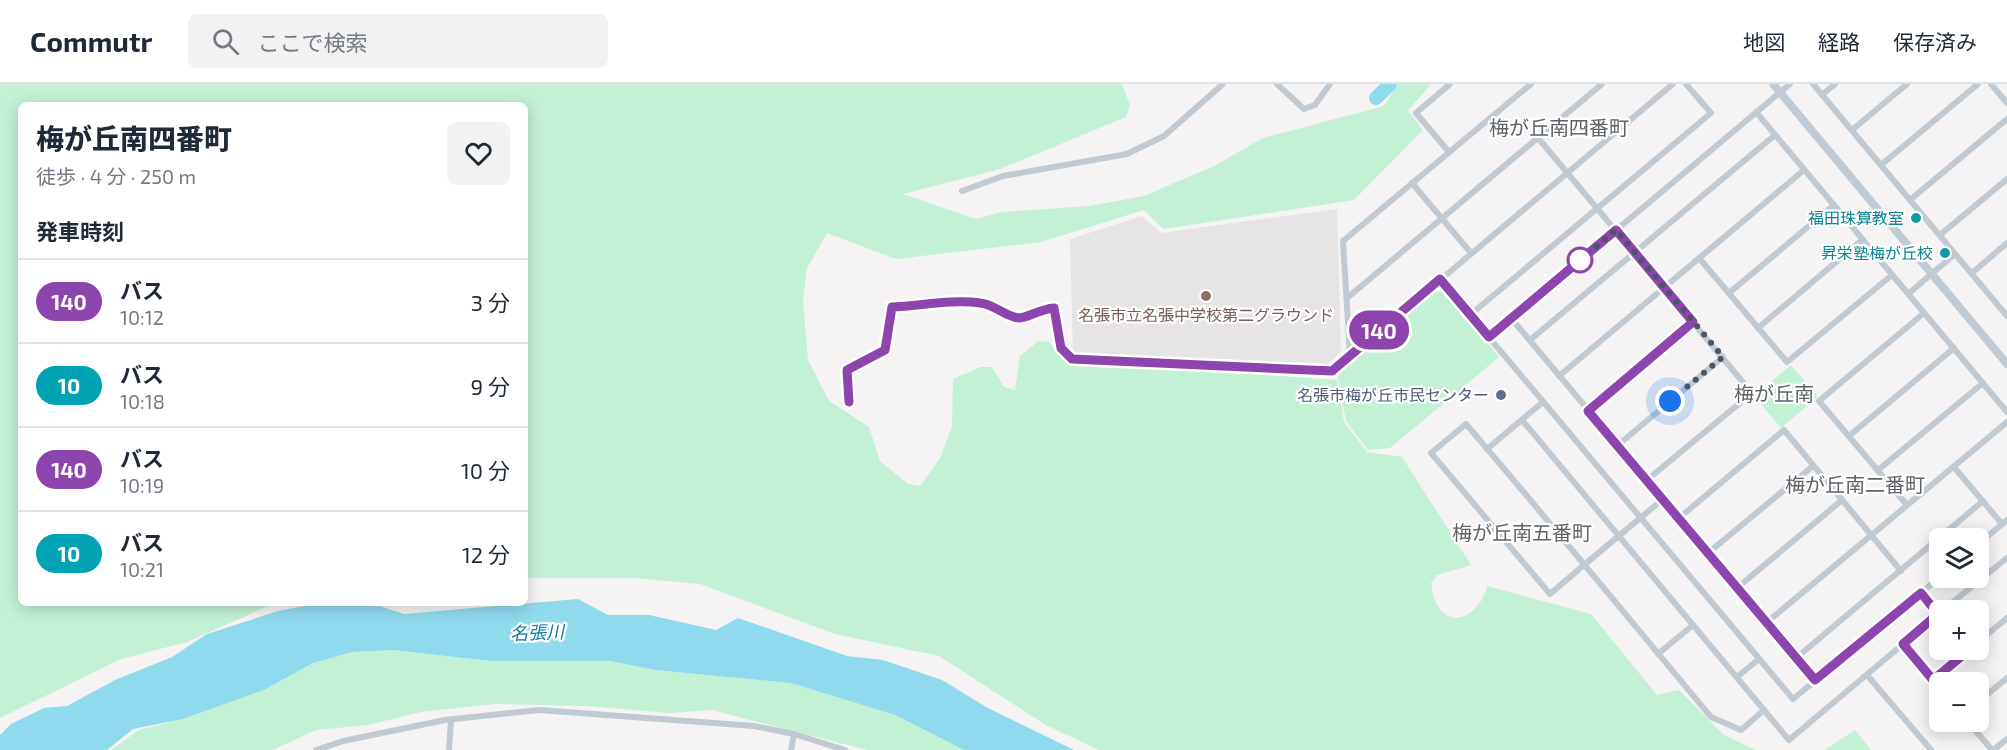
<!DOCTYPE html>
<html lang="ja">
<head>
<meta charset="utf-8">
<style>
  :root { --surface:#fff; --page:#f2f2f3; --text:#1f2937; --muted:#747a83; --line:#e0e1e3 }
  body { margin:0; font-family:"Exo 2","Noto Sans JP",sans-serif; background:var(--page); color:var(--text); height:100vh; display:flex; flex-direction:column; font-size:22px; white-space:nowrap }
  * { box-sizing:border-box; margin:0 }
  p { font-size:20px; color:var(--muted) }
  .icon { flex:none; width:33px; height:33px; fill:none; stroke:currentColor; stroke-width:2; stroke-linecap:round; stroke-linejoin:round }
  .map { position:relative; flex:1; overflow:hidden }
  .details { position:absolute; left:18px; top:18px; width:510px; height:504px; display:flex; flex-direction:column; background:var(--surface); border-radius:9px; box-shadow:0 3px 15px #0003 }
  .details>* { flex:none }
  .badge { padding:0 12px; border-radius:20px; font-size:21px; line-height:39px }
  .tools { position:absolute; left:1929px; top:444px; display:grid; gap:12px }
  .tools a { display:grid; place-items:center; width:60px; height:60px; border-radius:9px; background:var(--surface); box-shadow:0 3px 15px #0003; font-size:30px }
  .you { position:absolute; width:30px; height:30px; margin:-15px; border:4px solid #fff; border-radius:50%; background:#1a73e8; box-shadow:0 0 0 9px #1a73e833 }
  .map>.badge { position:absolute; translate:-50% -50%; box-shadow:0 0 0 3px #fff }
  h2 { padding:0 18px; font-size:22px; line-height:54px }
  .round { display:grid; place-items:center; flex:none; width:63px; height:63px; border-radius:9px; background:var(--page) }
  .headline { display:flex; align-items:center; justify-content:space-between; height:102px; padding:0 18px }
  h1 { font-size:28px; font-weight:800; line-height:45px }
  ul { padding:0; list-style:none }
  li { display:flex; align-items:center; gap:18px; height:84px; padding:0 18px; border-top:2px solid var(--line) }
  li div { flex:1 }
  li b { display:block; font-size:22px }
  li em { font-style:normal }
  li .badge { min-width:66px; font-weight:700; text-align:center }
  header { display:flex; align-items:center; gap:36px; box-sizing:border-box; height:84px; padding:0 30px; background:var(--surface); border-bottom:2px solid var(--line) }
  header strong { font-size:28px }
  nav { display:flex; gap:33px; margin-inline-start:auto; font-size:21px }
  .search { width:420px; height:54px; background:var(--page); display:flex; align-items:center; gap:15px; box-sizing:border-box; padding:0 21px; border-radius:9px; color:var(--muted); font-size:22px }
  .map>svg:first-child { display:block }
  .education { fill:#e6e4e5 }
  .green { fill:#c3f1d5 }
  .water { fill:#90daee }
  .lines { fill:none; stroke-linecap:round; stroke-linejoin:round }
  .river { stroke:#90daee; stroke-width:14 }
  .street { stroke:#c1cad2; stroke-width:6 }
  .secondary { stroke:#c1cbd6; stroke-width:8 }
  .line-casing { stroke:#fff; stroke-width:14 }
  .line { stroke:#8e44ad; stroke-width:9 }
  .walk { stroke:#4a5661; stroke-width:6; stroke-dasharray:0 10.8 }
  .culture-dot { fill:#0f9aa8; stroke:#fff; stroke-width:2 }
  .stop-dot { fill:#fff; stroke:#8e44ad; stroke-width:3 }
  .education-dot { fill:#8d6e63; stroke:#fff; stroke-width:2 }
  .service-dot { fill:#5c6f8a; stroke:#fff; stroke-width:2 }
  .labels { text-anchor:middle; stroke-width:4.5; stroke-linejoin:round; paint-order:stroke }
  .culture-label { font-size:16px; fill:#0d838f; stroke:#fff; text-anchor:end }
  .education-label { font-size:16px; fill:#785e54; stroke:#fff }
  .service-label { font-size:16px; fill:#4e5e75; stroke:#fff; text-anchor:end }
  .water-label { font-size:18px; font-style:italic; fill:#0c7c9b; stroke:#fff }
  .quarter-label { font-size:20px; fill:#5f6368; stroke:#fff }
</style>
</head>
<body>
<header>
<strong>Commutr</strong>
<div class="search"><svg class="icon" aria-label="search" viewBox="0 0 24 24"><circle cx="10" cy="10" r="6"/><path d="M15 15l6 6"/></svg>ここで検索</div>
<nav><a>地図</a><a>経路</a><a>保存済み</a></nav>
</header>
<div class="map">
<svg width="2007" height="666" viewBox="0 0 2007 666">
  <rect width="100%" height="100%" fill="#f5f3f3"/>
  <polygon class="education" points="1337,125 1341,268 1321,286 1073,271 1070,155 1142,132 1161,149"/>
  <g class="green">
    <path d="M 0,0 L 1122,0 L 1130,21 L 1126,33 L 1000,85 L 903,110 L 976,135 L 1002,128 L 1090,122 L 1144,112 L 1214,82 L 1263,54 L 1384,22 L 1397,0 L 1431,0 L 1408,27 L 1423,46 L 1354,116 L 1163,145 L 1144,126 L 1041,158 L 896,175 L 827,149 L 807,184 L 803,218 L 808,276 L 829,317 L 869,343 L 880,377 L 908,400 L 920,402 L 940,374 L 952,343 L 953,295 L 981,283 L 992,283 L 1004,303 L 1015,306 L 1020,272 L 1038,257 L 1049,258 L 1065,277 L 1337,296 L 1344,338 L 1367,368 L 1402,373 L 1471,481 L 1437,491 L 1431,499 C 1432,504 1433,512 1435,517 C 1451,550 1482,528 1487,502 L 1591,530 L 1657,611 L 1679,606 L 1724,651 L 1756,666 L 1099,666 L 1046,641 L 939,572 L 835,550 L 700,500 L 634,494 L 525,494 L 525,21 L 21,21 L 21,519 L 275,519 L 187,558 L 121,575 L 0,634 Z"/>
    <polygon points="1443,206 1499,273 1390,364 1368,366 1346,337 1337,290 1433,210"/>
    <polygon points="1791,281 1818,313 1781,344 1754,312"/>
    <polygon points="393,566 490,577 610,577 655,586 791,599 895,631 964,666 867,666 712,626 668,629 587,622 493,620 421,628 368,641 316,646 273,666 111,666 139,646 183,635 264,606 313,579 352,568"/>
    <polygon points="1855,646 1871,666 1825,666"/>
  </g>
  <polygon class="water" points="578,515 608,531 649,531 716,546 738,534 847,572 883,576 942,596 986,623 1074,666 964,666 895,631 791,599 655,586 610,577 490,577 393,566 352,568 313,579 264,606 183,635 133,645 107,666 0,666 0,651 11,640 44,624 67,622 115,596 172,573 207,550 278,527 320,519 370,519 404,530"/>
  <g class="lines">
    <polyline class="river" points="1376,14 1390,0"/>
    <g class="street">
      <polyline points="1277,0 1304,25 1315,21 1330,0"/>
      <polyline points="1813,0 2007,232"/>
      <polyline points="1991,0 2007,19"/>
      <polyline points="1822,11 1835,0"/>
      <polyline points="1756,28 2007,328"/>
      <polyline points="1852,46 1907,0"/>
      <polyline points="1538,54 1752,309 1647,396"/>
      <polyline points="1449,68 1416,29 1450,0"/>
      <polyline points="1881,81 1978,0"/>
      <polyline points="1412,99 1471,169"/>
      <polyline points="962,107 1003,92 1127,70 1164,52 1223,0"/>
      <polyline points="1910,116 2007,35"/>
      <polyline points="1940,151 2007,95"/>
      <polyline points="1699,174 1787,278 1892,191"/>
      <polyline points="1972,189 2007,159"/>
      <polyline points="1440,195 1793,615 1940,493"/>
      <polyline points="1729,209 1834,121"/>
      <polyline points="1908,210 1955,170"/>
      <polyline points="1347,214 1602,0"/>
      <polyline points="1470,231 1711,29 1686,0"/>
      <polyline points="1511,234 1815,596"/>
      <polyline points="1758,244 1862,156"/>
      <polyline points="1489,253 1790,0"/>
      <polyline points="1530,256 1775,51"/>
      <polyline points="1350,271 1343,157 1531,0"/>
      <polyline points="1559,292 1804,86"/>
      <path d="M 849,318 L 847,286 L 885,265 L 892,223 C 920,222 952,215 980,219 C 994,220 1006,233 1019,234 C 1027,234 1041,225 1054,224 L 1061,264 L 1072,275 L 1332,287 L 1673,0"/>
      <polyline points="1589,326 1693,239"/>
      <polyline points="1522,336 1789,656 1940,529"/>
      <polyline points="1849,352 1954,264"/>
      <polyline points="1618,361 1723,273"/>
      <polyline points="1487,365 1543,318"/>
      <polyline points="1954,383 2002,440"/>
      <polyline points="1878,386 1983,299"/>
      <path d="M 1663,415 C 1625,447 1587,478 1550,510 L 1431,369 L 1466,340 C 1549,437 1629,535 1711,633 L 1741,646 L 1764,626"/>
      <polyline points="1907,421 1819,317 1924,229"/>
      <polyline points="1679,434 1784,346 1901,487"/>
      <polyline points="1978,460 2007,436"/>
      <polyline points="1708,469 1813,382"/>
      <polyline points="1737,504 1842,416"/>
      <polyline points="1921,509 1938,530"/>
      <polyline points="1943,526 2007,474"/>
      <polyline points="1766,539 2007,338"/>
      <polyline points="1978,558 2007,534"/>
      <polyline points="1903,560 1940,603"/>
      <polyline points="1658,570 1693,541"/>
      <polyline points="1796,574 1983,417"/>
      <polyline points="1867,591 1931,666"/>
      <polyline points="1737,593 1759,575"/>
      <polyline points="1933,596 1969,566"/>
      <polyline points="1978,618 2007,594"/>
      <polyline points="1968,638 1992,666"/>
      <polyline points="316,666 343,657 445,636 539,626 754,642 794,650 845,666"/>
      <polyline points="449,666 451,636"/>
      <polyline points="791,666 794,650"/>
      <polyline points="1993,666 2007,655"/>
    </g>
    <polyline class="secondary" points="1773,0 2007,280"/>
  </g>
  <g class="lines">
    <defs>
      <path id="line" d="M 849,318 L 847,286 L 885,266 L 892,223 C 920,222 952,215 980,219 C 994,220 1006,233 1019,234 C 1027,234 1040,225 1054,224 L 1061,264 L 1072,275 L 1332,287 L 1440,195 L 1489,253 L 1616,146 L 1693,238 L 1588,327 L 1815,596 L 1921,509 L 1938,530 L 1903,560 L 1933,596 L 1969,566"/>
    </defs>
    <use href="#line" class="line-casing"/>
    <use href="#line" class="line"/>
    <polyline class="walk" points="1580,176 1616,146 1723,273 1670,317"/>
  </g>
  <g class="culture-dot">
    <circle cx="1916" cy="134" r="6"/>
    <circle cx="1945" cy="169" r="6"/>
  </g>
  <circle class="stop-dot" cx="1580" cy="176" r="12"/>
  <circle class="education-dot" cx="1206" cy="212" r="6"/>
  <circle class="service-dot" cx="1501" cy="311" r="6"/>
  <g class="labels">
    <g class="culture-label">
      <text x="1904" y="140">福田珠算教室</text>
      <text x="1933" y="175">昇栄塾梅が丘校</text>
    </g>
    <g class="education-label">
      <text x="1206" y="237">名張市立名張中学校第二グラウンド</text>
    </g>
    <g class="service-label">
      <text x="1489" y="317">名張市梅が丘市民センター</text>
    </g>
    <g class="water-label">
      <text transform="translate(537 549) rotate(-2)" y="6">名張川</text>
    </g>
    <g class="quarter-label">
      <text x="1559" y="51">梅が丘南四番町</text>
      <text x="1774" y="317">梅が丘南</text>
      <text x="1855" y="408">梅が丘南二番町</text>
      <text x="1522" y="456">梅が丘南五番町</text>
    </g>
  </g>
</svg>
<div class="tools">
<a><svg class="icon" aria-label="layers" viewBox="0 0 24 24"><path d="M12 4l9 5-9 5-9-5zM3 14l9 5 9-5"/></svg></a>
<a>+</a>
<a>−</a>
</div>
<div class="you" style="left:1670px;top:317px"></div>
<b class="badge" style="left:1379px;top:246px;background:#8e44ad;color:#fff">140</b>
<section class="details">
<div class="headline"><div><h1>梅が丘南四番町</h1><p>徒歩 · 4 分 · 250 m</p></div><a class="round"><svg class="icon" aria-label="heart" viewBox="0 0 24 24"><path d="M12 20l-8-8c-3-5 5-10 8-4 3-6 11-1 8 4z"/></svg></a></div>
<h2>発車時刻</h2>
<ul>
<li><span class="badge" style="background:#8e44ad;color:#fff">140</span><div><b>バス</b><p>10:12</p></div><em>3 分</em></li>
<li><span class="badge" style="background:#00a3b4;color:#fff">10</span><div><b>バス</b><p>10:18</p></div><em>9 分</em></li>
<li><span class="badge" style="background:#8e44ad;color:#fff">140</span><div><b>バス</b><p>10:19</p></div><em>10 分</em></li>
<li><span class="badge" style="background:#00a3b4;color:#fff">10</span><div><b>バス</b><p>10:21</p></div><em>12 分</em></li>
</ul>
</section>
</div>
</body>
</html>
